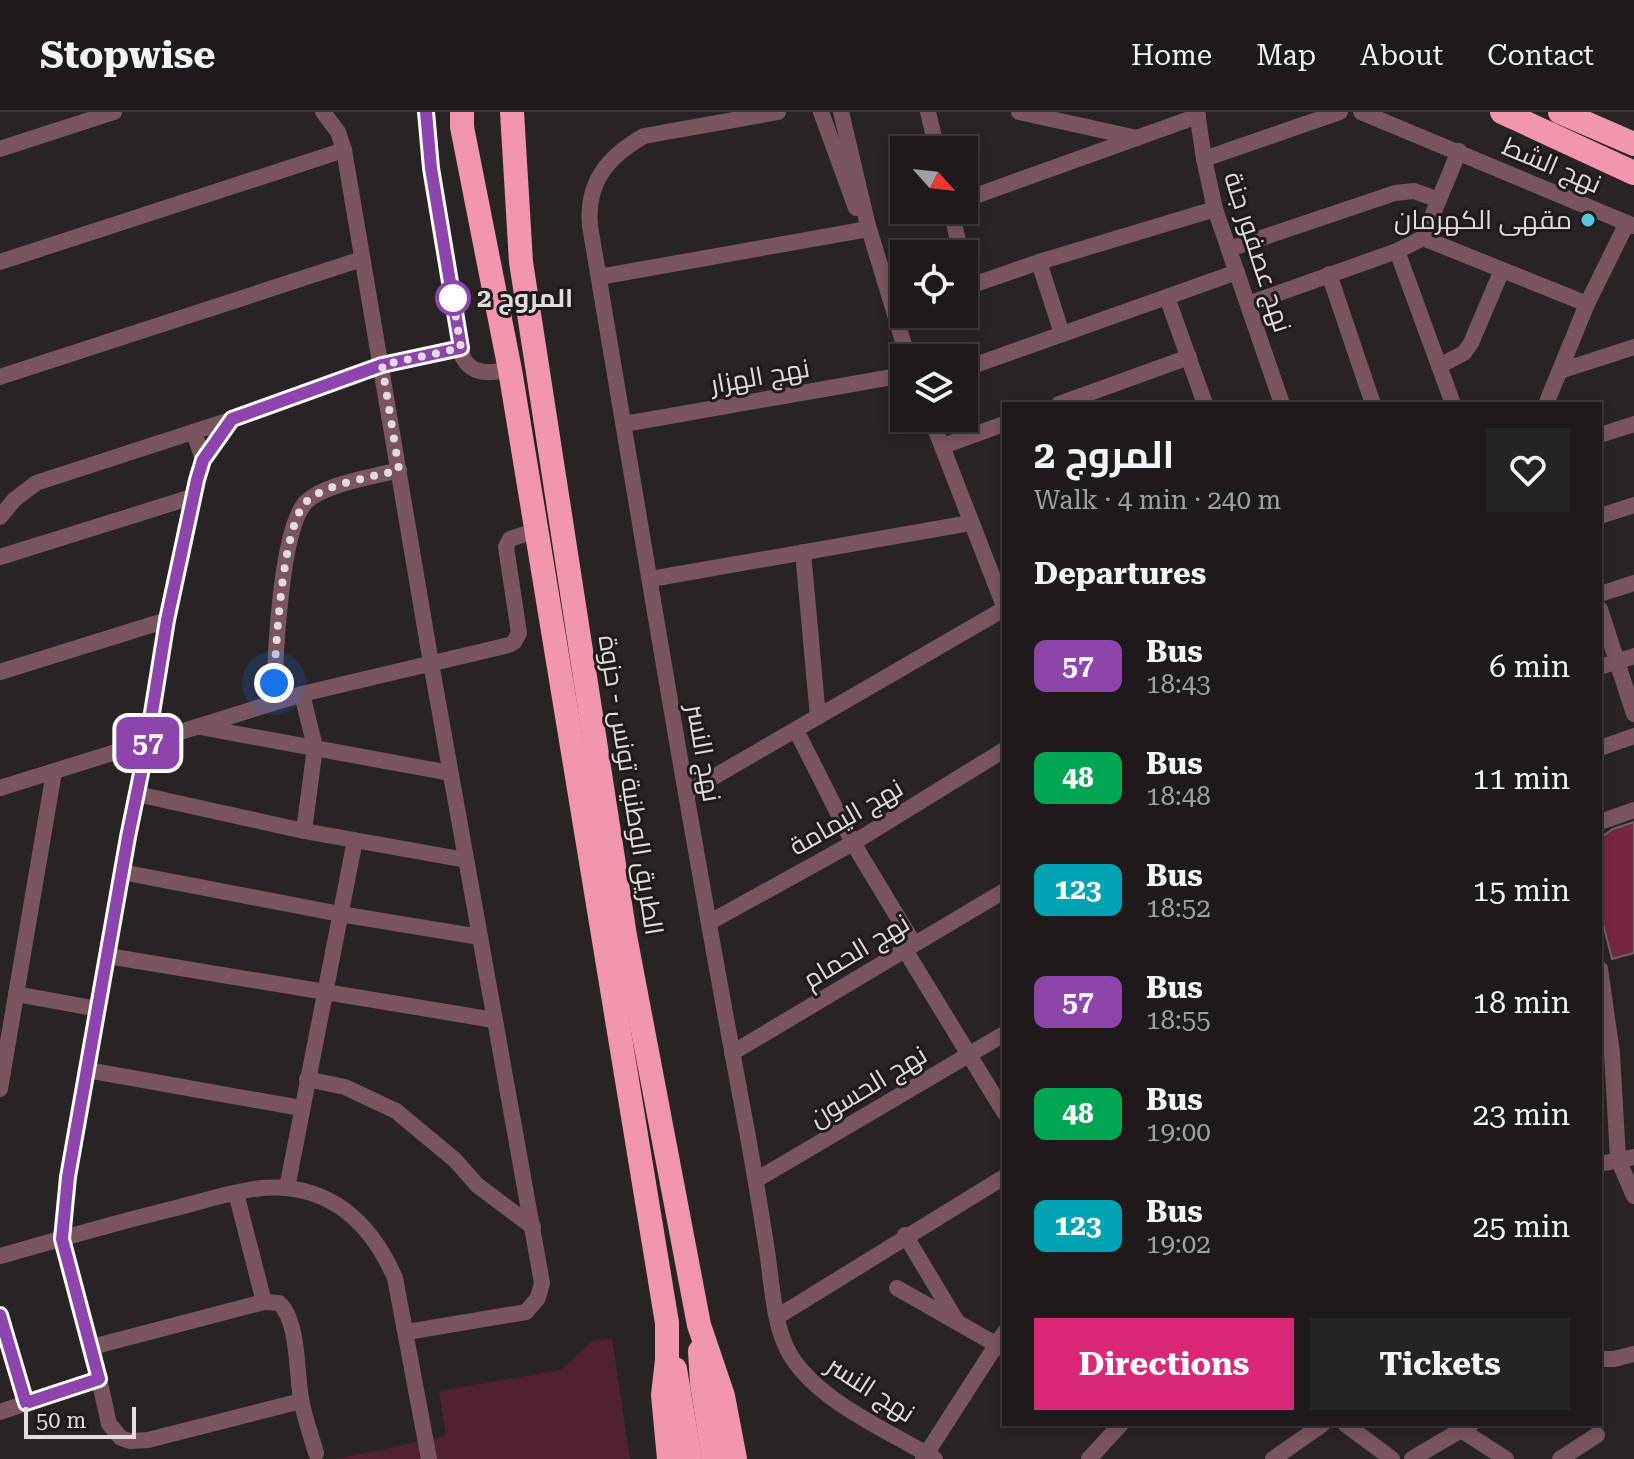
<!DOCTYPE html>
<html lang="en">
<head>
<meta charset="utf-8">
<style>
  :root { --surface:#1e1a1b; --page:#262324; --text:#f1f3f6; --muted:#a1a1a3; --line:#3c383a; --accent:#db2777 }
  body { margin:0; font-family:"Roboto Serif",Cairo,serif; background:var(--page); color:var(--text); height:100vh; display:flex; flex-direction:column; font-size:30px; white-space:nowrap }
  * { box-sizing:border-box; margin:0 }
  p { font-size:26px; color:var(--muted) }
  .icon { flex:none; width:44px; height:44px; fill:none; stroke:currentColor; stroke-width:2; stroke-linecap:round; stroke-linejoin:round }
  .map { position:relative; flex:1; overflow:hidden }
  .side { position:absolute; left:1002px; top:290px; width:600px; height:1024px; display:flex; flex-direction:column; background:var(--surface); border-radius:0px; box-shadow:0 4px 12px #0003,0 0 0 2px var(--line) }
  .side>* { flex:none }
  .badge { padding:0 16px; border-radius:12px; font-size:28px; line-height:52px }
  .needle { width:52px; rotate:117deg }
  .controls { position:absolute; left:890px; top:24px; display:grid; gap:16px }
  .controls a { display:grid; place-items:center; width:88px; height:88px; border-radius:0px; background:var(--surface); box-shadow:0 4px 12px #0003,0 0 0 2px var(--line); font-size:40px }
  .scale { position:absolute; left:24px; bottom:20px; width:112px; box-sizing:border-box; padding-left:8px; border:4px solid #e1ddde; border-top:0; font-size:22px; line-height:28px; white-space:nowrap; color:#e1ddde; -webkit-text-stroke:6px #1f1a1b; paint-order:stroke }
  .you { position:absolute; width:40px; height:40px; margin:-20px; border:6px solid #fff; border-radius:50%; background:#1a73e8; box-shadow:0 0 0 12px #1a73e833 }
  .map>.badge { position:absolute; translate:-50% -50%; box-shadow:0 0 0 4px #fff }
  h2 { padding:0 32px; font-size:30px; line-height:72px }
  .round { display:grid; place-items:center; flex:none; width:84px; height:84px; border-radius:0px; background:var(--page) }
  .overview { display:flex; align-items:center; justify-content:space-between; height:136px; padding:0 32px }
  h1 { font-size:38px; font-weight:700; line-height:60px }
  .cta { display:flex; gap:16px; margin-top:auto; padding:16px 32px }
  .cta a { flex:1; height:92px; border-radius:0px; background:var(--accent); color:#fff; font-size:32px; font-weight:700; line-height:92px; text-align:center }
  .cta a+a { background:var(--page); color:var(--text) }
  ul { padding:0; list-style:none }
  li { display:flex; align-items:center; gap:24px; height:112px; padding:0 32px }
  li div { flex:1 }
  li b { display:block; font-size:30px }
  li em { font-style:normal }
  li .badge { min-width:88px; font-weight:700; text-align:center }
  header { display:flex; align-items:center; gap:48px; box-sizing:border-box; height:112px; padding:0 40px; background:var(--surface); border-bottom:2px solid var(--line) }
  header strong { font-size:38px }
  nav { display:flex; gap:44px; margin-inline-start:auto; font-size:28px }
  .map>svg:first-child { display:block }
  .green { fill:#502230 }
  .building { fill:#762641; stroke:#6b6466; stroke-width:2 }
  .lines { fill:none; stroke-linecap:round; stroke-linejoin:round }
  .minor { stroke:#7a555e; stroke-width:16 }
  .highway { stroke:#f296ae; stroke-width:24 }
  .line-casing { stroke:#fff; stroke-width:18 }
  .line { stroke:#8e44ad; stroke-width:12 }
  .walk { stroke:#e1ddde; stroke-width:8; stroke-dasharray:0 14.4 }
  .poi-dot { fill:#56c9e0; stroke:#1f1a1b; stroke-width:3 }
  .stop-dot { fill:#fff; stroke:#8e44ad; stroke-width:4 }
  .labels { text-anchor:middle; stroke-width:6; stroke-linejoin:round; paint-order:stroke }
  .street-label { font-size:26px; fill:#e1ddde; stroke:#1f1a1b }
  .poi-label { font-size:26px; fill:#e1ddde; stroke:#1f1a1b; text-anchor:end }
  .stop-label { font-size:26px; font-weight:bold; fill:#e1ddde; stroke:#1f1a1b; text-anchor:start }
</style>
</head>
<body>
<header>
<strong>Stopwise</strong>
<nav><a>Home</a><a>Map</a><a>About</a><a>Contact</a></nav>
</header>
<div class="map">
<svg width="1634" height="1347" viewBox="0 0 1634 1347">
  <rect width="100%" height="100%" fill="#282324"/>
  <polygon class="green" points="612,1226 630,1347 335,1347 446,1324 439,1279 561,1258 592,1229"/>
  <polygon class="building" points="1634,710 1634,841 1612,847 1602,808 1600,809 1600,726 1613,717"/>
  <g class="lines">
    <g class="minor">
      <polyline points="323,0 338,20 344,38 431,551 542,1171 538,1186 526,1200 407,1220"/>
      <path d="M 426,0 L 431,56 L 463,246 C 474,265 491,260 510,258"/>
      <path d="M 778,0 L 644,24 C 607,45 586,71 590,114 C 639,404 686,693 740,982 C 750,1034 759,1087 767,1139 C 772,1171 773,1208 787,1237 C 813,1288 888,1318 935,1347"/>
      <polyline points="821,0 856,96"/>
      <polyline points="841,0 867,110 908,246"/>
      <polyline points="928,0 937,38"/>
      <polyline points="1019,0 1137,26"/>
      <polyline points="1197,0 1204,47 1215,97 1282,292"/>
      <polyline points="1361,0 1634,114"/>
      <polyline points="0,37 114,0"/>
      <polyline points="1204,47 1340,0"/>
      <polyline points="964,88 1198,4"/>
      <polyline points="951,98 961,142"/>
      <polyline points="1423,126 1459,39"/>
      <polyline points="1229,137 1395,81 1414,79 1439,88"/>
      <polyline points="1397,139 1453,292"/>
      <polyline points="0,150 344,38"/>
      <polyline points="1039,150 1062,222"/>
      <polyline points="1329,162 1373,292"/>
      <polyline points="599,165 868,117"/>
      <polyline points="964,176 1039,150 1215,97"/>
      <polyline points="1167,185 1205,292"/>
      <polyline points="1248,192 1397,139 1423,126 1587,192"/>
      <polyline points="1439,254 1464,241 1471,231 1502,158"/>
      <polyline points="964,257 1237,160"/>
      <polyline points="1560,259 1634,235"/>
      <polyline points="0,265 362,147"/>
      <polyline points="1059,292 1189,245"/>
      <polyline points="1546,292 1587,192 1627,111"/>
      <polyline points="931,306 1004,494"/>
      <polyline points="624,312 904,263"/>
      <polyline points="194,320 203,348 192,385 167,508 147,632 128,725 68,1065 62,1127 92,1235 109,1312 121,1326 130,1329 148,1328 301,1289"/>
      <polyline points="1600,323 1634,312"/>
      <polyline points="943,334 1004,312"/>
      <polyline points="203,348 232,307"/>
      <polyline points="1600,404 1634,393"/>
      <polyline points="0,405 14,388 36,371 242,304 382,253 461,236"/>
      <polyline points="803,440 818,605"/>
      <polyline points="0,445 192,385"/>
      <polyline points="651,467 970,411"/>
      <polyline points="1600,482 1634,471"/>
      <polyline points="1600,497 1634,602"/>
      <polyline points="1600,555 1634,544"/>
      <polyline points="0,560 167,508"/>
      <polyline points="302,582 315,635 304,719"/>
      <path d="M 274,590 C 275,549 280,417 306,390 C 324,372 373,365 399,358"/>
      <polyline points="200,615 450,661"/>
      <polyline points="796,618 853,731 914,832"/>
      <polyline points="1600,636 1634,624"/>
      <polyline points="0,676 302,582 509,533 514,530 519,521 506,435 510,427 537,418"/>
      <polyline points="686,681 1004,497"/>
      <polyline points="137,682 304,719 466,748"/>
      <polyline points="1600,710 1634,698"/>
      <polyline points="122,760 340,802 480,825"/>
      <polyline points="710,810 853,731 1004,638"/>
      <polyline points="905,838 1004,1000"/>
      <polyline points="108,844 494,908"/>
      <polyline points="1600,857 1612,941 1618,1047 1634,1084"/>
      <polyline points="16,882 98,897"/>
      <polyline points="732,941 1004,779"/>
      <polyline points="87,958 301,996"/>
      <polyline points="307,967 345,975 396,999 455,1048 477,1073 533,1115"/>
      <polyline points="0,977 54,660"/>
      <polyline points="1600,1052 1634,1045"/>
      <polyline points="756,1068 1004,922"/>
      <polyline points="287,1076 355,728"/>
      <polyline points="236,1081 264,1190"/>
      <polyline points="905,1123 956,1208"/>
      <path d="M 0,1144 C 57,1128 114,1111 172,1097 C 201,1090 232,1079 262,1076 C 328,1071 370,1109 395,1166 L 429,1347"/>
      <polyline points="897,1176 1004,1237"/>
      <polyline points="0,1203 26,1291"/>
      <polyline points="777,1205 1004,1065"/>
      <path d="M 92,1235 L 264,1190 L 279,1191 C 299,1209 296,1260 301,1286 C 304,1305 311,1323 316,1341"/>
      <polyline points="1600,1247 1614,1247 1634,1242"/>
      <polyline points="0,1300 99,1267"/>
      <polyline points="1345,1312 1392,1347"/>
      <polyline points="1461,1318 1506,1347"/>
      <polyline points="923,1347 1004,1221"/>
      <polyline points="1089,1347 1121,1312"/>
      <polyline points="1273,1347 1323,1312"/>
      <polyline points="1412,1347 1471,1312"/>
      <polyline points="1560,1347 1597,1323"/>
    </g>
    <g class="highway">
      <polyline points="462,0 462,15 510,258 667,1211 667,1248 663,1283 669,1347"/>
      <polyline points="512,0 521,150 625,824 699,1213 723,1284 735,1347"/>
      <polyline points="1502,0 1634,61"/>
      <polyline points="1560,0 1634,32"/>
      <polyline points="700,1239 702,1272 714,1347"/>
      <polyline points="675,1257 690,1347"/>
    </g>
  </g>
  <g class="lines">
    <defs>
      <polyline id="line" points="0,1203 26,1291 99,1267 62,1127 68,1065 128,725 147,632 167,508 197,368 203,348 232,307 382,253 461,236 431,56 426,0"/>
    </defs>
    <use href="#line" class="line-casing"/>
    <use href="#line" class="line"/>
    <path class="walk" d="M 274,571 C 276,534 282,415 306,390 C 324,372 373,365 399,358 L 382,253 L 461,236 L 451,176 L 453,186"/>
  </g>
  <circle class="poi-dot" cx="1588" cy="108" r="8"/>
  <circle class="stop-dot" cx="453" cy="186" r="16"/>
  <g class="labels">
    <g class="street-label">
      <text transform="translate(1552 53) rotate(23)" y="9">نهج الشط</text>
      <text transform="translate(1258 140) rotate(72)" y="9">نهج عصفور جنة</text>
      <text transform="translate(760 264) rotate(-10)" y="9">نهج الهزار</text>
      <text transform="translate(704 641) rotate(80)" y="9">نهج النسر</text>
      <text transform="translate(631 673) rotate(81)" y="9">الطريق الوطنية تونس - حزوة</text>
      <text transform="translate(846 705) rotate(-30)" y="9">نهج اليمامة</text>
      <text transform="translate(856 839) rotate(-31)" y="9">نهج الحمام</text>
      <text transform="translate(868 974) rotate(-31)" y="9">نهج الحسون</text>
      <text transform="translate(871 1277) rotate(33)" y="9">نهج النسر</text>
    </g>
    <g class="poi-label">
      <text x="1572" y="117">مقهى الكهرمان</text>
    </g>
    <g class="stop-label">
      <text x="477" y="195">المروج 2</text>
    </g>
  </g>
</svg>
<div class="controls">
<a><svg class="needle" viewBox="-14 -14 28 28"><path d="M0-13l5 13h-10z" fill="#e53935"/><path d="M0 13l5-13h-10z" fill="#a1a1a3"/></svg></a>
<a><svg class="icon" aria-label="locate" viewBox="0 0 24 24"><circle cx="12" cy="12" r="6"/><path d="M12 2v4M12 18v4M2 12h4M18 12h4"/></svg></a>
<a><svg class="icon" aria-label="layers" viewBox="0 0 24 24"><path d="M12 4l9 5-9 5-9-5zM3 14l9 5 9-5"/></svg></a>
</div>
<div class="scale">50 m</div>
<div class="you" style="left:274px;top:571px"></div>
<b class="badge" style="left:148px;top:631px;background:#8e44ad;color:#fff">57</b>
<section class="side">
<div class="overview"><div><h1>المروج 2</h1><p>Walk · 4 min · 240 m</p></div><a class="round"><svg class="icon" aria-label="heart" viewBox="0 0 24 24"><path d="M12 20l-8-8c-3-5 5-10 8-4 3-6 11-1 8 4z"/></svg></a></div>
<h2>Departures</h2>
<ul>
<li><span class="badge" style="background:#8e44ad;color:#fff">57</span><div><b>Bus</b><p>18:43</p></div><em>6 min</em></li>
<li><span class="badge" style="background:#00a651;color:#fff">48</span><div><b>Bus</b><p>18:48</p></div><em>11 min</em></li>
<li><span class="badge" style="background:#00a3b4;color:#fff">123</span><div><b>Bus</b><p>18:52</p></div><em>15 min</em></li>
<li><span class="badge" style="background:#8e44ad;color:#fff">57</span><div><b>Bus</b><p>18:55</p></div><em>18 min</em></li>
<li><span class="badge" style="background:#00a651;color:#fff">48</span><div><b>Bus</b><p>19:00</p></div><em>23 min</em></li>
<li><span class="badge" style="background:#00a3b4;color:#fff">123</span><div><b>Bus</b><p>19:02</p></div><em>25 min</em></li>
</ul>
<div class="cta"><a>Directions</a><a>Tickets</a></div>
</section>
</div>
</body>
</html>
